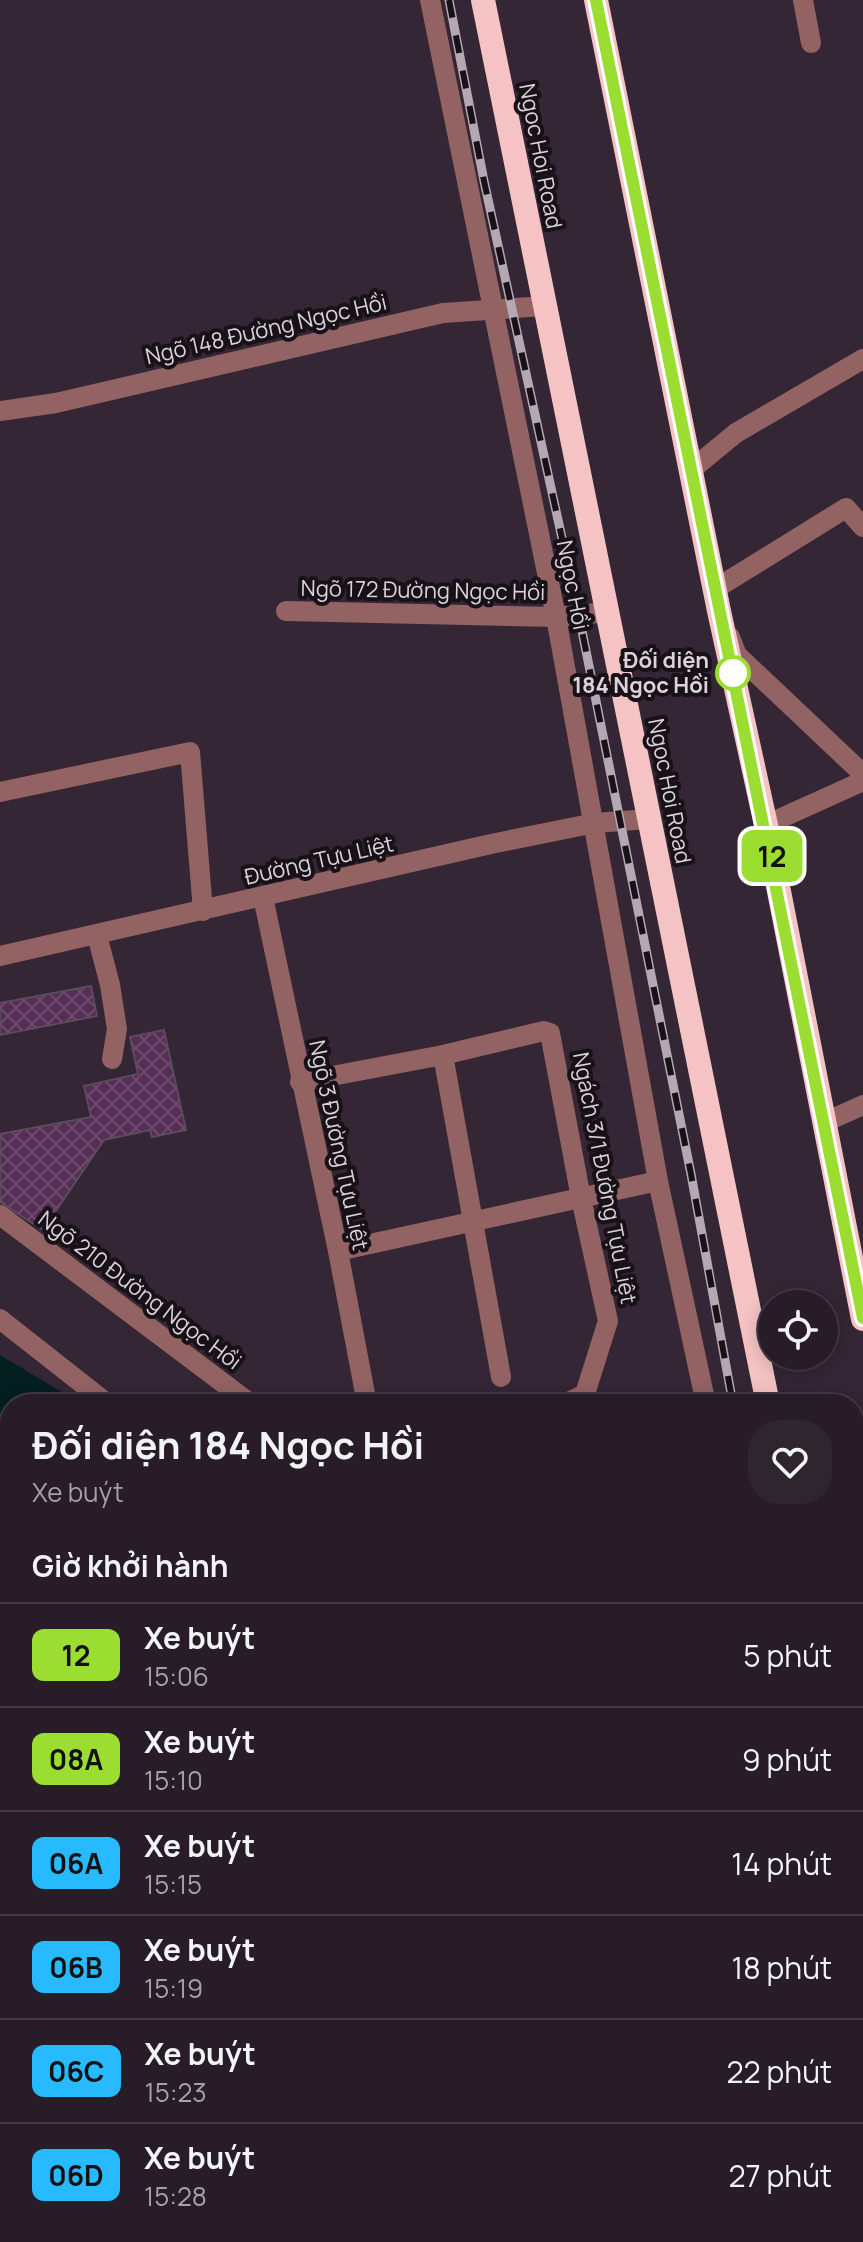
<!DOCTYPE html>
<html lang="vi">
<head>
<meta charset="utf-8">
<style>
  :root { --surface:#271c27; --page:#2f252f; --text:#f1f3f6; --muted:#a4a1a7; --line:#433a44 }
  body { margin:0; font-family:Manrope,sans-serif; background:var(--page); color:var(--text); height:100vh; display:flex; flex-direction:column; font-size:30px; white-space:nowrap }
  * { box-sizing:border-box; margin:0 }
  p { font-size:26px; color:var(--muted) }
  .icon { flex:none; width:44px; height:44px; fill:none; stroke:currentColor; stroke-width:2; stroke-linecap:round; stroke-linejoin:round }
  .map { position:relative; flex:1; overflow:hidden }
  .details { position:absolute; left:0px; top:1394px; width:864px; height:848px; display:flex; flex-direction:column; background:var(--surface); border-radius:32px 32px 0 0; box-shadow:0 4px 20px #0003,0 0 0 2px var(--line) }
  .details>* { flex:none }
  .badge { padding:0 16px; border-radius:12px; font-size:28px; line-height:52px }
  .tools { position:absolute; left:758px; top:1290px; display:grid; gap:16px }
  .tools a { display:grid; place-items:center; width:80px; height:80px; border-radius:50%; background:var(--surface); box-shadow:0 4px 20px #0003,0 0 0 2px var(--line); font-size:40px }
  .map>.badge { position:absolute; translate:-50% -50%; box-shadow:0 0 0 4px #fff }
  h2 { padding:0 32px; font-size:30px; line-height:72px }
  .round { display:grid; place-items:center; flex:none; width:84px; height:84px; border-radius:32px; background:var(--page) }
  .summary { display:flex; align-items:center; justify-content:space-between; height:136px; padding:0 32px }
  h1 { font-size:38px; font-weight:700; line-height:60px }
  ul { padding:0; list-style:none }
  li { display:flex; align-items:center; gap:24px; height:104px; padding:0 32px; border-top:2px solid var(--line) }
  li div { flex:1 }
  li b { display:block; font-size:30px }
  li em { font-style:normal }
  li .badge { min-width:88px; font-weight:700; text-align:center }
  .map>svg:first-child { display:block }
  .water { fill:#031f20 }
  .building { fill:url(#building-cross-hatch); stroke:#5c4c5b; stroke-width:2 }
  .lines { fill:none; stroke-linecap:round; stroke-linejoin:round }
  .minor { stroke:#936263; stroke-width:20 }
  .highway { stroke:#f5c3c4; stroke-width:24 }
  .rail-casing { stroke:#b4a9b3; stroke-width:9 }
  .rail { stroke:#181218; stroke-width:6; stroke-dasharray:18; stroke-linecap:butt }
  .line-casing { stroke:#fff; stroke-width:18 }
  .line { stroke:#9cdd31; stroke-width:12 }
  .stop-dot { fill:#fff; stroke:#9cdd31; stroke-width:4 }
  .labels { text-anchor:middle; stroke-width:8; stroke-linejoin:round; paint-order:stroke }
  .street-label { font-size:22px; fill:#dcd2db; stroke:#181218 }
  .stop-label { font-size:22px; font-weight:bold; fill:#dcd2db; stroke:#181218; text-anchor:end }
</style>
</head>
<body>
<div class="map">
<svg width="863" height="2242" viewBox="0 0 863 2242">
  <defs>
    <pattern id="building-cross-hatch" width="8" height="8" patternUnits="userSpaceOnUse" patternTransform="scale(2)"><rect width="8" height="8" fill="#552d55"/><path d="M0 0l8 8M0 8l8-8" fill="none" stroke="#6d4b6d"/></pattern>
  </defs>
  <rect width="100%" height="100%" fill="#342634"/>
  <g class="water">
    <polygon points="0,1355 82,1404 10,1404 10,1489 0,1481"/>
    <rect x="365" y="2232" width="126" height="10"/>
  </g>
  <g class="building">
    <polygon points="91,986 97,1016 0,1035 0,1003"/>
    <polygon points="164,1030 186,1130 152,1137 150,1130 104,1140 43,1230 0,1202 0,1134 91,1117 84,1086 138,1074 130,1037"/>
  </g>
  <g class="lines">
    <g class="minor">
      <polyline points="430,0 556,617 658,1181 706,1404"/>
      <polyline points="803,0 811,43"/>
      <polyline points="0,411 56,403 443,313 545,306"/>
      <polyline points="691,470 736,433 863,359"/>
      <polyline points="715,589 846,508 863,527"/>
      <polyline points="286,611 556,617 608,612"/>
      <polyline points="730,637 737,655 863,774"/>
      <polyline points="0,792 190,752 203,911"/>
      <polyline points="766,825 863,781"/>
      <polyline points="263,897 338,1251 367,1404"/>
      <polyline points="97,935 110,985 117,1029 112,1059"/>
      <polyline points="0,956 491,844 595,823 649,819"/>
      <polyline points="443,1055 501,1377"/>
      <polyline points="300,1082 443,1055 544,1031 550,1033 581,1198 608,1321 585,1394 564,1404"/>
      <polyline points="823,1123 863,1105"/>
      <polyline points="0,1215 251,1404"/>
      <polyline points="338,1251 658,1181"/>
      <polyline points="0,1319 108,1404"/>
      <polyline points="0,1569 10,1577"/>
      <polyline points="854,2056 863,2057"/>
      <polyline points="0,2069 10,2066"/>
      <polyline points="854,2160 863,2211"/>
      <polyline points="0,2198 10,2195"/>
      <polyline points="514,2232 515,2242"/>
      <polyline points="305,2242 305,2232"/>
    </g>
    <g class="highway">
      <polyline points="483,0 768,1404"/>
      <polyline points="596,0 719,611 766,825 863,1319"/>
      <polyline points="854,1828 863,1873"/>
    </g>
    <defs>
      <g id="rail">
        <polyline points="449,0 484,181 579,616 691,1174 733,1404"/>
        <polyline points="854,2002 863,2039"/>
      </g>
    </defs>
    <use href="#rail" class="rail-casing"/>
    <use href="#rail" class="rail"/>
  </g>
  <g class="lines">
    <defs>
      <path id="line" d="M 596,0 C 685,439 776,878 863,1318"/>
    </defs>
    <use href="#line" class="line-casing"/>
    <use href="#line" class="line"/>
  </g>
  <circle class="stop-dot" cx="733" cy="673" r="16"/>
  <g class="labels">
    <g class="street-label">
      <text transform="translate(541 156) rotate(79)" y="8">Ngoc Hoi Road</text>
      <text transform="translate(266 329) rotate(-13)" y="8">Ngõ 148 Đường Ngọc Hồi</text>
      <text transform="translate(573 585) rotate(79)" y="8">Ngọc Hồi</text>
      <text transform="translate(423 590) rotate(1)" y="8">Ngõ 172 Đường Ngọc Hồi</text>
      <text transform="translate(670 791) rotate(79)" y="8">Ngoc Hoi Road</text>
      <text transform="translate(319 860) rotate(-13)" y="8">Đường Tựu Liệt</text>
      <text transform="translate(339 1145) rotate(78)" y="8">Ngõ 3 Đường Tựu Liệt</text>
      <text transform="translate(605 1178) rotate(79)" y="8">Ngách 3/1 Đường Tựu Liệt</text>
      <text transform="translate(140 1290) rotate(37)" y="8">Ngõ 210 Đường Ngọc Hồi</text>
    </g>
    <g class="stop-label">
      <text x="709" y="668">Đối diện<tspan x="709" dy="25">184 Ngọc Hồi</tspan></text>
    </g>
  </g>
</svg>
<div class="tools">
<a><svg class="icon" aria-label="locate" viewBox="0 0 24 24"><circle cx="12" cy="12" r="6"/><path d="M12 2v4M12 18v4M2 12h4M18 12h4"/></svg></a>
</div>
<b class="badge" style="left:772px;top:856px;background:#9cdd31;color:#111">12</b>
<section class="details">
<div class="summary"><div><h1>Đối diện 184 Ngọc Hồi</h1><p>Xe buýt</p></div><a class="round"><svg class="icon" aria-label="heart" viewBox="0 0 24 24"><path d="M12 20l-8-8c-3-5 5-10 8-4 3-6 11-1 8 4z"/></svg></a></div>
<h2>Giờ khởi hành</h2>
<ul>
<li><span class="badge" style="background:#9cdd31;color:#111">12</span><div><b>Xe buýt</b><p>15:06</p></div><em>5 phút</em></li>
<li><span class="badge" style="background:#9cdd31;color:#111">08A</span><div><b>Xe buýt</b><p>15:10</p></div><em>9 phút</em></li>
<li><span class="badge" style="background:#27baff;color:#111">06A</span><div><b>Xe buýt</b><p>15:15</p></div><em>14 phút</em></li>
<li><span class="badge" style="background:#27baff;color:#111">06B</span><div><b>Xe buýt</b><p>15:19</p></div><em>18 phút</em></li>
<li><span class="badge" style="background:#27baff;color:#111">06C</span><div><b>Xe buýt</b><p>15:23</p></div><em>22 phút</em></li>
<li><span class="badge" style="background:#27baff;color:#111">06D</span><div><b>Xe buýt</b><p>15:28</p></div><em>27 phút</em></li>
</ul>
</section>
</div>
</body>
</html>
